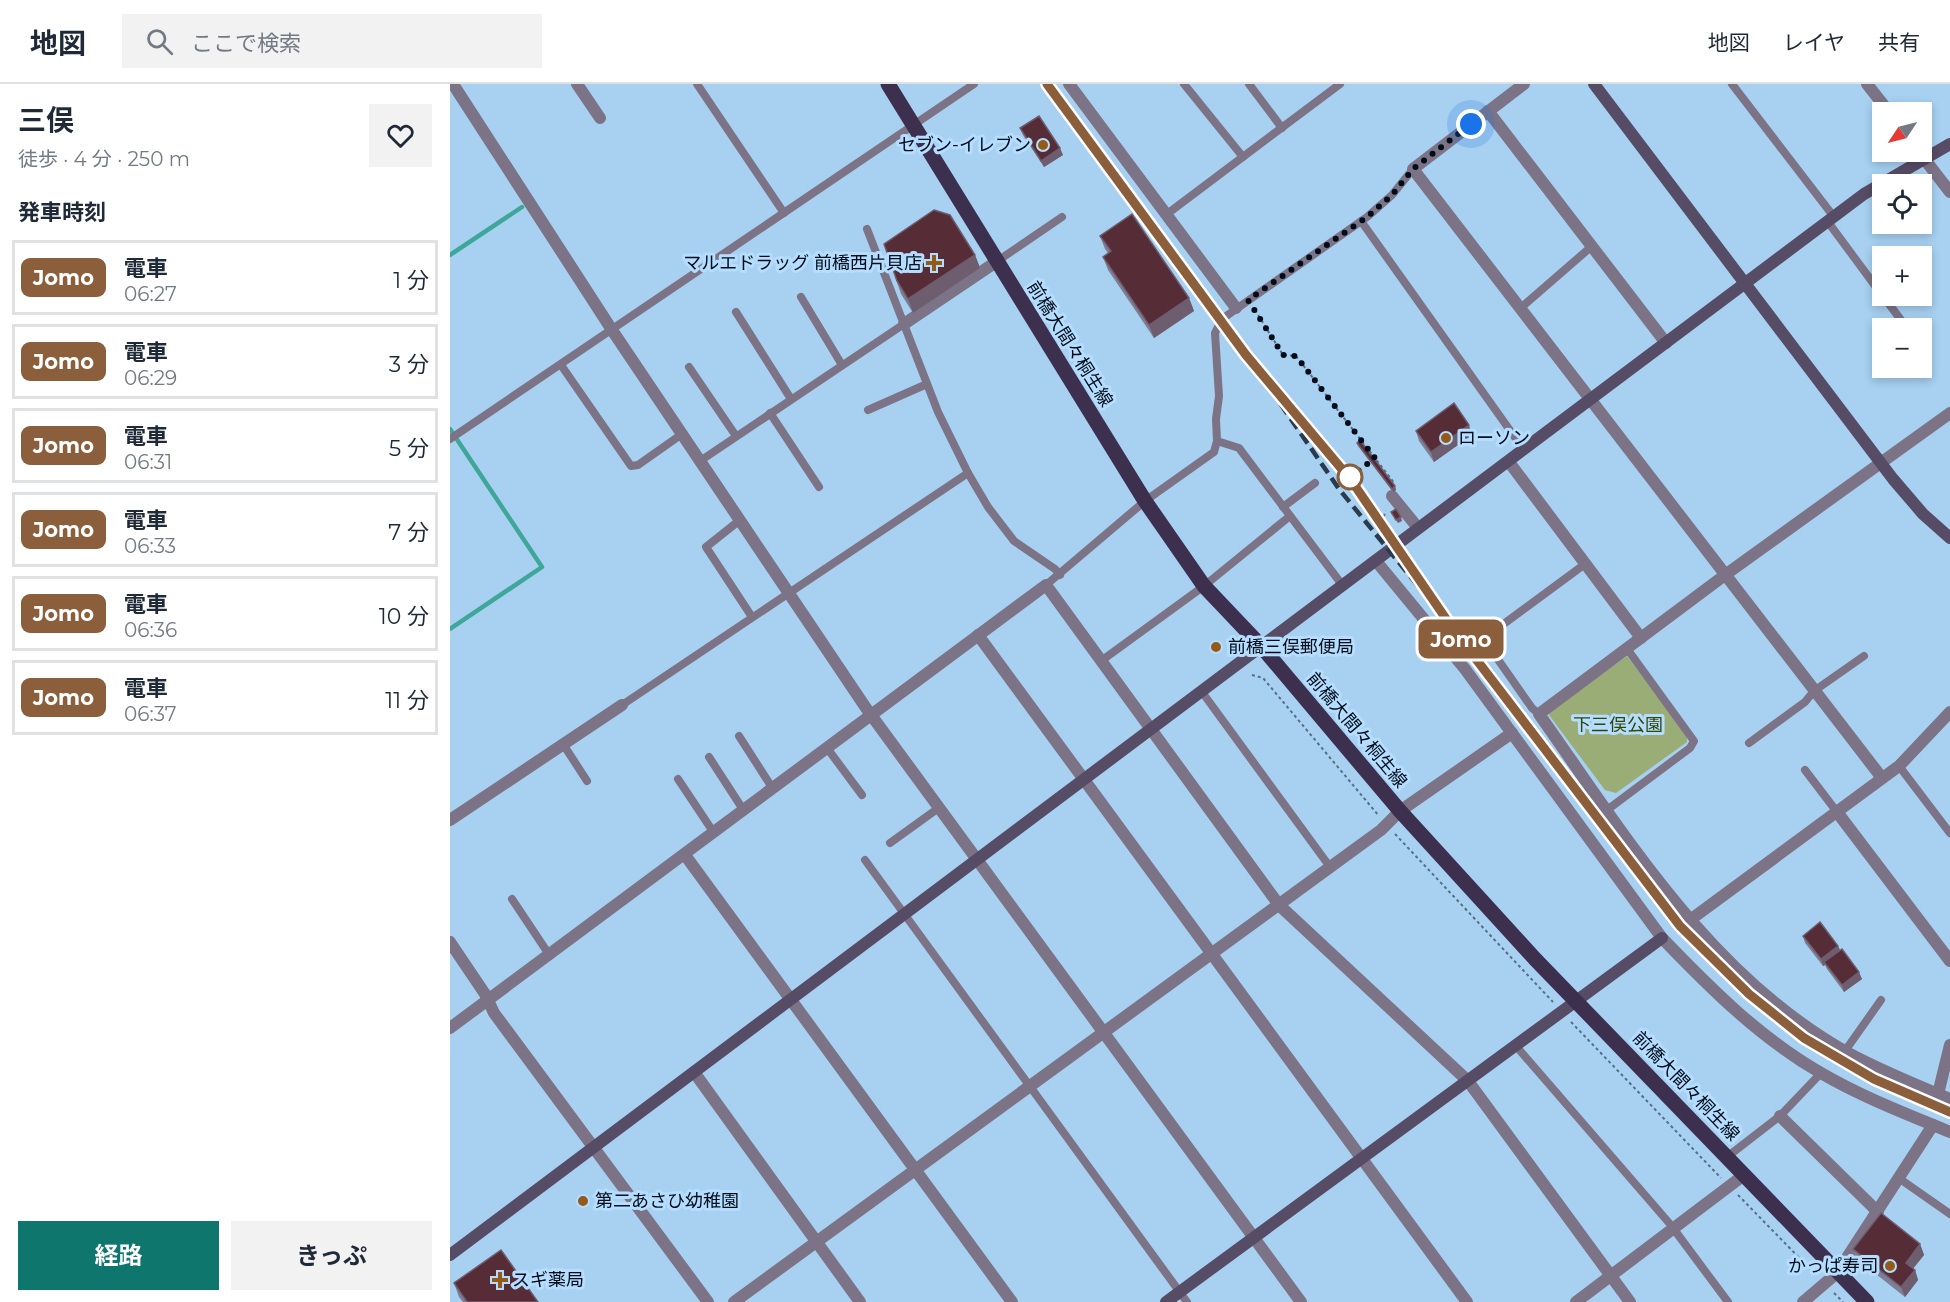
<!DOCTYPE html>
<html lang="ja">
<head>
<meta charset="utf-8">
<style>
  :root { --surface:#fff; --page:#f2f2f3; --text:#1f2937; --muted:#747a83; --line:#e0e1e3; --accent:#0f766e }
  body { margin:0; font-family:Montserrat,"Noto Sans JP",sans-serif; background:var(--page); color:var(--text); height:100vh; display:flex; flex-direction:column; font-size:22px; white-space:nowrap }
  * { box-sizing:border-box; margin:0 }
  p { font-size:20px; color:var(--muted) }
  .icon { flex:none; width:33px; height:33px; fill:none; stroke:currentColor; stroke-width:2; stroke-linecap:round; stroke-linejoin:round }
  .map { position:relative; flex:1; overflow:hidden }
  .details { display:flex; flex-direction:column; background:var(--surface); width:450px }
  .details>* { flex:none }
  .badge { padding:0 12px; border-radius:9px; font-size:21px; line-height:39px }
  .needle { width:39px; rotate:235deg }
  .tools { position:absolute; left:1422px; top:18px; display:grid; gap:12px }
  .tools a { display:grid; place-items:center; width:60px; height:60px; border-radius:0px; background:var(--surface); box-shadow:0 3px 9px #0003; font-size:30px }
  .you { position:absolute; width:30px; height:30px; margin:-15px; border:4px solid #fff; border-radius:50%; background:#1a73e8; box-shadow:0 0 0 9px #1a73e833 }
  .map>.badge { position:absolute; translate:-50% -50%; box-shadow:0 0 0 3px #fff }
  h2 { padding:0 18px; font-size:22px; line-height:54px }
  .round { display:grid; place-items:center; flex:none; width:63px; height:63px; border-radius:0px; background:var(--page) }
  .headline { display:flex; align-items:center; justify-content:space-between; height:102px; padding:0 18px }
  h1 { font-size:28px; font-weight:700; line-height:45px }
  .button { display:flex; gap:12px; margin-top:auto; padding:12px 18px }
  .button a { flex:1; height:69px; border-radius:0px; background:var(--accent); color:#fff; font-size:24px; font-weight:700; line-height:69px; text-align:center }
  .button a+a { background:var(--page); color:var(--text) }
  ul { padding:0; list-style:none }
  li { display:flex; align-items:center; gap:18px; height:75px; margin:0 12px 9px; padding:0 6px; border:3px solid var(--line); border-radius:0px }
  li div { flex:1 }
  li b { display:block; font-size:22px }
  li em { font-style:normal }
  li .badge { min-width:66px; font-weight:700; text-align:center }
  header { display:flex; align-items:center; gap:36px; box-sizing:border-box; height:84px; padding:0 30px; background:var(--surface); border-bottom:2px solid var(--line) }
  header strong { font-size:28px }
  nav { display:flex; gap:33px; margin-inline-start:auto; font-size:21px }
  .search { width:420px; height:54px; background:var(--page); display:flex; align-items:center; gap:15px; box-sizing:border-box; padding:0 21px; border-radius:0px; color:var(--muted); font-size:22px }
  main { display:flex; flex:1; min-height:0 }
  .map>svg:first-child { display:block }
  .park { fill:#9aad77 }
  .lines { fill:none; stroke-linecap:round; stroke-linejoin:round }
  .stream { stroke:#3fa79a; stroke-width:4.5 }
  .path { stroke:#556f86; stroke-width:2; stroke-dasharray:3 3; stroke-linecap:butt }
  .lane { stroke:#7c7486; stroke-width:8 }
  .street { stroke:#7c7486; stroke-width:12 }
  .secondary { stroke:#574c65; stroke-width:12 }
  .primary { stroke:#3d304e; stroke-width:15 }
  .rail { stroke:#293b4c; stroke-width:4.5; stroke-dasharray:12 6; stroke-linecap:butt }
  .wall { fill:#7e7e94 }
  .shaded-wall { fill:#6e5d6f }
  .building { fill:#562c37; stroke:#6e5d6f; stroke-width:1.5 }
  .line-casing { stroke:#fff; stroke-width:14 }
  .line { stroke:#8b5e3c; stroke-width:9 }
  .walk { stroke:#020d19; stroke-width:6; stroke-dasharray:0 10.8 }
  .poi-dot { fill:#945a17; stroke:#b4ddff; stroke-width:2 }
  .stop-dot { fill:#fff; stroke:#8b5e3c; stroke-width:3 }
  .labels { text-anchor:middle; stroke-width:6; stroke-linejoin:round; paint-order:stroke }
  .poi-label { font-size:18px; fill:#020d19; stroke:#b4ddff; text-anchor:start }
  .street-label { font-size:18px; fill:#020d19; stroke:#b4ddff }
  .park-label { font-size:18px; fill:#344500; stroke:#b4ddff }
</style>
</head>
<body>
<header>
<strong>地図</strong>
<div class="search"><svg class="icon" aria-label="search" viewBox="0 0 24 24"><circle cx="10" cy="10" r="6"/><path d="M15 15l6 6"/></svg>ここで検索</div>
<nav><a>地図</a><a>レイヤ</a><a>共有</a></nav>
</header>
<main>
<section class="details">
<div class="headline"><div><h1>三俣</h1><p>徒歩 · 4 分 · 250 m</p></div><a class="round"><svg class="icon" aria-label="heart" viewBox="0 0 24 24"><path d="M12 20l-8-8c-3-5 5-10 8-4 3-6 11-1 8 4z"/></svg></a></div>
<h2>発車時刻</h2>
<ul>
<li><span class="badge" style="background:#8b5e3c;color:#fff">Jomo</span><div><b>電車</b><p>06:27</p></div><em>1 分</em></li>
<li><span class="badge" style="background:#8b5e3c;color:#fff">Jomo</span><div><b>電車</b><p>06:29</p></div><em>3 分</em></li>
<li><span class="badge" style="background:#8b5e3c;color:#fff">Jomo</span><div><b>電車</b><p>06:31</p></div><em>5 分</em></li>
<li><span class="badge" style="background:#8b5e3c;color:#fff">Jomo</span><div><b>電車</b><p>06:33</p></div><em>7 分</em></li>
<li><span class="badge" style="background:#8b5e3c;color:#fff">Jomo</span><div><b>電車</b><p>06:36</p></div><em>10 分</em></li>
<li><span class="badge" style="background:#8b5e3c;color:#fff">Jomo</span><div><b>電車</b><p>06:37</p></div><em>11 分</em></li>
</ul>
<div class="button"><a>経路</a><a>きっぷ</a></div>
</section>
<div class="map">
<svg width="1500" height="1218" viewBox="0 0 1500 1218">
  <rect width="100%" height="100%" fill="#a7d0f1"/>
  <polygon class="park" points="1177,572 1237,651 1237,658 1166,709 1155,706 1099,631 1101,626"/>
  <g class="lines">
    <g class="stream">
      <polyline points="0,171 72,123"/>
      <polyline points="0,345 92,483 0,545"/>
    </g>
    <g class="path">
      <polyline points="805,226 833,271 846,272 945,400"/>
      <polyline points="921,433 926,439 933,434 936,427"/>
      <polyline points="802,591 813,594 929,732"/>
      <polyline points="945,750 1103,918"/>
      <polyline points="1121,938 1271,1094"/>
      <polyline points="1288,1111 1365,1190"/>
      <polyline points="1384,1209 1393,1218"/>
    </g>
    <g class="lane">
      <polyline points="247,0 334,129"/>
      <polyline points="734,0 793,73"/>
      <polyline points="799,0 832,44"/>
      <polyline points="1282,0 1384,133"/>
      <polyline points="717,130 890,0"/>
      <polyline points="911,137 1074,366"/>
      <polyline points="1378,138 1432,211"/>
      <polyline points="417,145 488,328 518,389 538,423 564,457 605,485 610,491"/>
      <polyline points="546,178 612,133"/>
      <polyline points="1433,212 1457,244"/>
      <polyline points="351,213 392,281"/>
      <polyline points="1069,222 1073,222 1142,162"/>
      <polyline points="286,228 341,315"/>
      <polyline points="111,281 181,382 188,381 232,350"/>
      <polyline points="239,283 286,352"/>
      <polyline points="418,326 477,300"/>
      <polyline points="320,329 369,403"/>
      <polyline points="0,355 524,0"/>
      <polyline points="767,357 789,364 893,502"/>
      <polyline points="250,377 454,240"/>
      <polyline points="833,423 865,399"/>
      <polyline points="290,436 256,463 302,533"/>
      <polyline points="596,501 695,417 764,368 767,357 766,335 769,312 765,249 772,235 917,133 942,111 963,85"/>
      <polyline points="651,577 754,502 840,432"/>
      <polyline points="752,608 880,783"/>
      <polyline points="172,621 518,389"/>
      <polyline points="1089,630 1082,624 1035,557 1040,550 1135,480"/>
      <polyline points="289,652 323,705"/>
      <polyline points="1299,659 1355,618 1364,607 1414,572"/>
      <polyline points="113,660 137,697"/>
      <polyline points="377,664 412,711"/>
      <polyline points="259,673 294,727"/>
      <polyline points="1449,682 1500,749"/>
      <polyline points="1355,686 1387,728"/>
      <polyline points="228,695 264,749"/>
      <polyline points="1157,726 1240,664 1244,657 1178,566"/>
      <polyline points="440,759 490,723"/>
      <polyline points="415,776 737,1218"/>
      <polyline points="62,815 100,872"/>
      <polyline points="1066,962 1220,1140 1278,1218"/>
      <polyline points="1395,967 1431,916"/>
      <polyline points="1277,1073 1330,1032 1371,989"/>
      <polyline points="1450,1095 1500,1130"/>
    </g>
    <g class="street">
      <polyline points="3,0 162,246 416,624 851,1218"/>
      <polyline points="127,0 150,34"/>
      <polyline points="619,0 786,224"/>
      <polyline points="1074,0 963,85 1432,694"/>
      <polyline points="1417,0 1439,28"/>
      <polyline points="1038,27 1216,259"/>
      <polyline points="1469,68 1500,108"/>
      <polyline points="454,240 546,178"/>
      <path d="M 1500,329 L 1275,491 L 1089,630 C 1178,756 1262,894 1400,970 C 1432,987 1466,1001 1500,1015"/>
      <polyline points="1059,378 1191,554"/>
      <polyline points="942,412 964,439"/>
      <path d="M 926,477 L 1015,585 L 1212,854 C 1260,904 1310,954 1371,989 C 1412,1013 1457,1030 1500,1048"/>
      <polyline points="528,551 1017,1218"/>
      <polyline points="1387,728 1500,877"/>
      <polyline points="0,736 172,621"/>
      <polyline points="235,771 562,1218"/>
      <polyline points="1240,836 1449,682 1500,628"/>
      <polyline points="0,858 35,910 44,929 258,1218"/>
      <polyline points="0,944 596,501 829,821 1018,997 1180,1218"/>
      <polyline points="244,988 410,1218"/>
      <polyline points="1488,1010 1500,961"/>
      <polyline points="1330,1032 1428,1128"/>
      <polyline points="284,1218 931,746 950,727 1062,649"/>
      <polyline points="1126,1218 1294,1091"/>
      <polyline points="1353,1218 1387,1189 1483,1041"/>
    </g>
    <g class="secondary">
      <polyline points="1144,0 1443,395 1473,430 1500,454"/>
      <polyline points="0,1171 1414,110 1500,60"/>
      <polyline points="716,1218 1212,854"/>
    </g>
    <polyline class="primary" points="438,0 695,417 754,502 811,562 950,727 1085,875 1417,1218"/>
    <g class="rail">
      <polyline points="597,0 772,235 889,405 1003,545 1229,842 1299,911 1354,954 1424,995 1500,1028"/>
      <polyline points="843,325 901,396 966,488"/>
    </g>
  </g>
  <g class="wall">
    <polygon points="570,44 613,71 594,83 573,51"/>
    <polygon points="650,152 739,214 744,227 704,254 658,186 653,173 658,169 655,165"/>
    <polygon points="434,160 525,171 530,184 463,229 451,210"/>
    <polygon points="966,347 1022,351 984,378 969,357"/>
    <polygon points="907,359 945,402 946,406 943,408 908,362"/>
    <polygon points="1353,852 1388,862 1390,866 1412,895 1394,908 1377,885 1375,881 1373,882 1355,859"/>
    <polygon points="1470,1160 1474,1171 1463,1185 1465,1186 1468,1196 1455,1213 1407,1175 1403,1165"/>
    <polygon points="4,1199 88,1218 13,1218 9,1213"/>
  </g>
  <g class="shaded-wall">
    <polygon points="610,64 613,71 594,83 591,77"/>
    <polygon points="525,171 530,184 463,229 458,215"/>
    <polygon points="739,214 744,227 704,254 699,241"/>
    <polygon points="1019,341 1022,351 984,378 981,368"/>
    <polygon points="945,402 946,406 943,408 942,405"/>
    <polygon points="951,433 952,437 948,439 946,436"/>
    <polygon points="1388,862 1391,868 1374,878 1375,881 1373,882 1371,875"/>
    <polygon points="1409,888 1412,895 1394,908 1392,901"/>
    <polygon points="1470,1160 1474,1171 1459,1189 1456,1179"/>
    <polygon points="1465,1186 1468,1196 1455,1213 1451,1203"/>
  </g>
  <g class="building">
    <polygon points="589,32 610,64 591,77 570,44"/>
    <polygon points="484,126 500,131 525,171 458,215 447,197 434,160"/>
    <polygon points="682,130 739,214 699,241 653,173 661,167 650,152"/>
    <polygon points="1004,319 1019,341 981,368 966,347"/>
    <polygon points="910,356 945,402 942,405 907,359"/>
    <polygon points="946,425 951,433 946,436 941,428"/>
    <polygon points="1370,838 1388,862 1371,875 1353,852"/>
    <polygon points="1392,865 1409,888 1392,901 1374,878"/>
    <polygon points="1431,1129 1470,1160 1456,1179 1465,1186 1451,1203 1403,1165"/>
    <polygon points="51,1166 88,1218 17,1218 4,1199"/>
  </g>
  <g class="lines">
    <defs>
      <polyline id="line" points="597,0 796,271 901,396 1003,545 1230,842 1299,910 1354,954 1424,995 1500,1028"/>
    </defs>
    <use href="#line" class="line-casing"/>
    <use href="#line" class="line"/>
    <polyline class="walk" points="900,393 925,374 846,272 833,271 798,216 917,133 942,111 963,85 1021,40"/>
  </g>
  <g class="poi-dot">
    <circle cx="593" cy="61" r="6"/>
    <path d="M481 170h6v6h6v6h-6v6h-6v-6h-6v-6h6z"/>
    <circle cx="996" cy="354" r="6"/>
    <circle cx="766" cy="563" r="6"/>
    <circle cx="133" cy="1117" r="6"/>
    <circle cx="1440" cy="1182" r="6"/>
    <path d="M47 1187h6v6h6v6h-6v6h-6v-6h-6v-6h6z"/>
  </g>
  <circle class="stop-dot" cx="900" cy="393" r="12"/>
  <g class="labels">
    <g class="poi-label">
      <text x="581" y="67" text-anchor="end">セブン-イレブン</text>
      <text x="472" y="185" text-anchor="end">マルエドラッグ 前橋西片貝店</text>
      <text x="1008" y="360">ローソン</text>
      <text x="778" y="569">前橋三俣郵便局</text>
      <text x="145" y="1123">第二あさひ幼稚園</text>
      <text x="1428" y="1188" text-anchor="end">かっぱ寿司</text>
      <text x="62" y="1202">スギ薬局</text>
    </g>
    <g class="street-label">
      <text transform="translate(620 260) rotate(58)" y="6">前橋大間々桐生線</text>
      <text transform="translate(907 646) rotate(50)" y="6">前橋大間々桐生線</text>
      <text transform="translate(1236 1002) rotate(46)" y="6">前橋大間々桐生線</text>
    </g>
    <g class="park-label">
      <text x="1168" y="647">下三俣公園</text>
    </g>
  </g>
</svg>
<div class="tools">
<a><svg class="needle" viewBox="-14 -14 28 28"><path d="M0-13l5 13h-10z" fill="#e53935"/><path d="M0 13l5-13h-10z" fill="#747a83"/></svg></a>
<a><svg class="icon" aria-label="locate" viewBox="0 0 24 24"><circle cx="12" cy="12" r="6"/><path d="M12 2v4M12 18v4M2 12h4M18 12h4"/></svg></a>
<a>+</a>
<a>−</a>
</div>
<div class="you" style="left:1021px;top:40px"></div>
<b class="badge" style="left:1011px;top:555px;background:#8b5e3c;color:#fff">Jomo</b>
</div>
</main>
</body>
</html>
